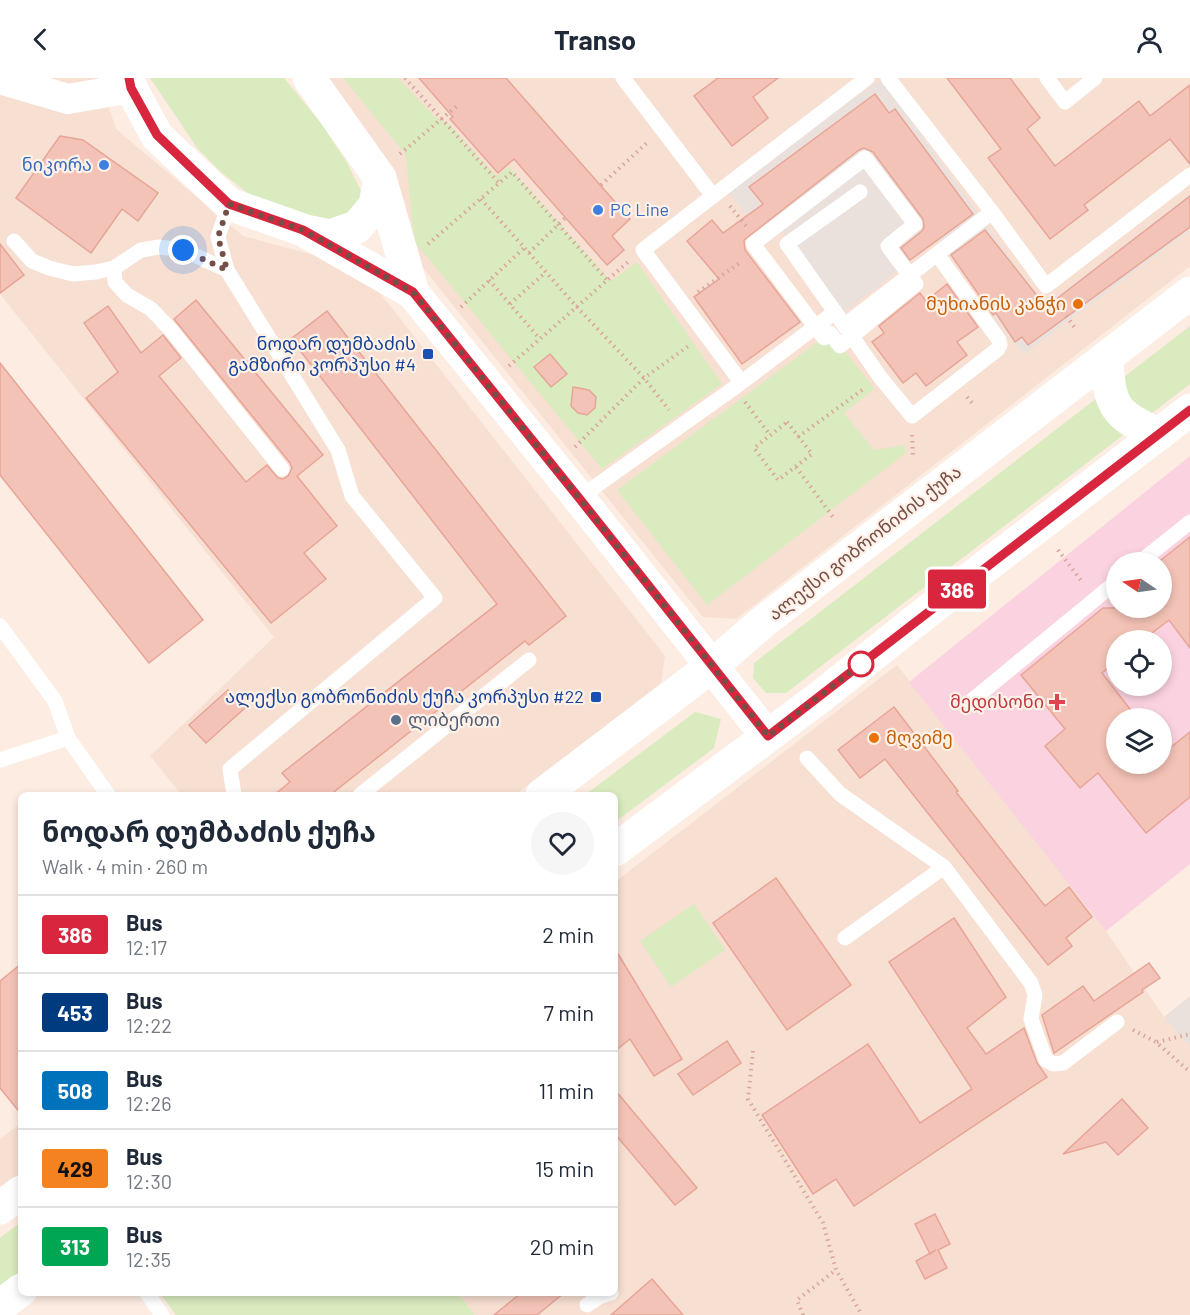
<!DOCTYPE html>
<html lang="en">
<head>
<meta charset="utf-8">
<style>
  :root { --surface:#fff; --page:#f6f6f7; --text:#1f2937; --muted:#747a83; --line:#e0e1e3 }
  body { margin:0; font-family:Barlow,"Noto Sans Georgian",sans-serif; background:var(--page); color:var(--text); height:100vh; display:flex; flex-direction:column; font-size:22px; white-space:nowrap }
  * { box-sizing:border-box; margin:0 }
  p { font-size:20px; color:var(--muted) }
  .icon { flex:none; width:33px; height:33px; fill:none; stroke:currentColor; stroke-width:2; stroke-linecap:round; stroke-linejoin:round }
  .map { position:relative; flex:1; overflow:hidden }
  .drawer { position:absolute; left:18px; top:714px; width:600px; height:504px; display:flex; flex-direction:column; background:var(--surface); border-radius:9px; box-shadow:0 3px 9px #0003 }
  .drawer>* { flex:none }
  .badge { padding:0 12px; border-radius:4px; font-size:21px; line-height:39px }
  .needle { width:39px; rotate:283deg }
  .controls { position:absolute; left:1106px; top:474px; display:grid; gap:12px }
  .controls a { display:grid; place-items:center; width:66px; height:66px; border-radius:50%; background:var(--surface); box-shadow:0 3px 9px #0003; font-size:30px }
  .you { position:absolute; width:30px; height:30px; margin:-15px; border:4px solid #fff; border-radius:50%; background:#1a73e8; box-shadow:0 0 0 9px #1a73e833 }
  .map>.badge { position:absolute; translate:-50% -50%; box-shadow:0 0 0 3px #fff }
  .round { display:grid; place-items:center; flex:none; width:63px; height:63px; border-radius:32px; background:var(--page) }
  .head { display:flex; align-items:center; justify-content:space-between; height:102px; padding:0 24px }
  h1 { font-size:28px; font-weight:700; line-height:45px }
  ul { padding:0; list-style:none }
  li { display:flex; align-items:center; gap:18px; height:78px; padding:0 24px; border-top:2px solid var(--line) }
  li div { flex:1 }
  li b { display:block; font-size:22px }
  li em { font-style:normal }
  li .badge { min-width:66px; font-weight:700; text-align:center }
  header { display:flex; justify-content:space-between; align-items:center; height:78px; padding:0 24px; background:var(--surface); font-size:27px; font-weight:700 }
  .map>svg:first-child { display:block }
  .residential { fill:#f7dfd2 }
  .industrial { fill:#ebe1dc }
  .medical { fill:#fbd3e0; fill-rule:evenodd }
  .green { fill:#daebbf }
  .building { fill:#f4c3b7; stroke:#e7a597; stroke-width:1.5 }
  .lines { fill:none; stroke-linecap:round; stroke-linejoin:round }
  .path { stroke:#d8a69b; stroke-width:4; stroke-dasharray:1.5 4.5; stroke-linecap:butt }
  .lane { stroke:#fff; stroke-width:15 }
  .street { stroke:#fff; stroke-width:30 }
  .secondary { stroke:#fff; stroke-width:33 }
  .line-casing { stroke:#fff; stroke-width:14 }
  .line { stroke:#d7263d; stroke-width:9 }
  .walk { stroke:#754e47; stroke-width:6; stroke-dasharray:0 10.8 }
  .shop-dot { fill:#3f7fe0; stroke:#fff1e8; stroke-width:2 }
  .food-dot { fill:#e8710a; stroke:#fff1e8; stroke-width:2 }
  .transit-dot { fill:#1a4fb4; stroke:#fff1e8; stroke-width:2 }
  .stop-dot { fill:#fff; stroke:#d7263d; stroke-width:3 }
  .health-dot { fill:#e0444e; stroke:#fff1e8; stroke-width:2 }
  .service-dot { fill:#5c6f8a; stroke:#fff1e8; stroke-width:2 }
  .labels { text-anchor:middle; stroke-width:4.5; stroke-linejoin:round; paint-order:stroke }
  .shop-label { font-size:18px; fill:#366cbe; stroke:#fff1e8; text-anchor:end }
  .food-label { font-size:18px; fill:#c56008; stroke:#fff1e8; text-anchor:end }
  .transit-label { font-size:18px; fill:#164399; stroke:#fff1e8; text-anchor:end }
  .street-label { font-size:18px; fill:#754e47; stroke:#fff1e8 }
  .health-label { font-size:18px; fill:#be3a42; stroke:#fff1e8; text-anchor:end }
  .service-label { font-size:18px; fill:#4e5e75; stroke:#fff1e8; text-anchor:start }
</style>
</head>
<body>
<header><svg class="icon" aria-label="back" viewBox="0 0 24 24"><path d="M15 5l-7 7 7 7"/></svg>Transo<svg class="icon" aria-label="person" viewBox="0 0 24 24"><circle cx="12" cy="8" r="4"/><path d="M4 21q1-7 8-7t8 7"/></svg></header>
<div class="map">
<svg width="1190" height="1237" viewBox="0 0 1190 1237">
  <rect width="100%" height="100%" fill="#fdece1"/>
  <g class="residential">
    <polygon points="0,0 99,0 116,51 243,158 348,186 369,201 665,578 661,605 515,717 182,717 150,678 274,559 0,216"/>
    <polygon points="324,0 1190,0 1190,116 1045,229 881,1 777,145 938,161 1023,276 1190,152 1190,188 736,541 703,539 400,161"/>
    <polygon points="897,587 1106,853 1164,939 1188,967 1190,968 1190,1237 475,1237 458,1215 615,1215 615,804"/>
    <polygon points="21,1045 21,1095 0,1111 0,1061"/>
  </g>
  <g class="industrial">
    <polygon points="881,1 1045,228 1190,116 1190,152 1023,277 938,161 843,235 777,146 761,157 728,112"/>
    <polygon points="1190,918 1190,968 1188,967 1164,939"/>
  </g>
  <path class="medical" d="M 1190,378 L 1190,786 L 1106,853 L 909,604 ZM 1116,484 L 1161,484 L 1161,530 L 1116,530 ZM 1116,562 L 1161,562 L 1161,608 L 1116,608 ZM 1116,640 L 1161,640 L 1161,686 L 1116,686 Z"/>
  <g class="green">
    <polygon points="150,0 284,0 321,45 346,83 362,115 359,130 341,143 306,137 254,120 222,95 198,71"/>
    <polygon points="343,0 398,0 435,39 448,45 496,98 509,89 611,203 637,184 722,306 602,391 414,163 406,77"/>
    <polygon points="1190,248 1190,306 786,615 766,615 753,600 754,585"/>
    <polygon points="830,255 875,311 844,335 874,372 905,367 906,375 707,527 617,412"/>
    <polygon points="695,634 721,641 714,670 615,744 615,717 585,717"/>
    <polygon points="694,826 725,872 671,909 640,863"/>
    <polygon points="21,1144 21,1194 0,1210 0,1160"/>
    <polygon points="160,1215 458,1215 475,1237 176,1237"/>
  </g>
  <g class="building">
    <polygon points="419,0 506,0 630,141 612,158 624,172 607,187 514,81 498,95 450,41 453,39"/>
    <polygon points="718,0 778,0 753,19 768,40 732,68 694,18"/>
    <polygon points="947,0 1010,0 1040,40 1027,51 1055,88 1139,23 1150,38 1190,7 1190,86 1170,61 1084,127 1088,132 1050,161 988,80 1001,71"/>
    <polygon points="875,16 889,35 895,31 973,136 910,182 901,170 922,153 924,149 923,141 873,74 864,70 859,72 744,162 745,172 800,244 742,286 694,219 719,201 687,163 712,142 723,155 763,126 749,109"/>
    <polygon points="60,58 83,62 158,115 138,143 122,131 91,175 16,120"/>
    <polygon points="1190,118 1190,149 1028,267 1022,259 1015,264 996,235 993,237 951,177 985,152 1046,229"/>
    <polygon points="0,166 24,197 0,215"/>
    <polygon points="947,206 978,249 957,264 967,277 926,308 916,295 903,305 872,264 884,255 879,248 920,215 926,223"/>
    <polygon points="196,222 323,377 297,398 337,448 304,475 326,501 271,545 86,320 118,294 84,245 108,228 141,275 163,257 181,280 159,298 246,404 267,387 278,400 283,401 288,398 292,390 290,385 174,241"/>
    <polygon points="327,233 566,538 529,567 525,563 330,717 274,717 290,704 282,695 497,526 291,261"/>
    <polygon points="550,276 567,296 551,309 534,289"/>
    <polygon points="0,285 203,542 149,585 0,397"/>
    <polygon points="573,309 589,312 596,319 595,330 587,337 578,335 571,328"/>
    <polygon points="1190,459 1190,570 1169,542 1143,562 1116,562 1116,584 1102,595 1137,640 1116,640 1116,686 1161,686 1161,677 1190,654 1190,719 1146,755 1098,695 1080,710 1045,668 1065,651 1021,597 1103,530 1161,530 1161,482"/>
    <polygon points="228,612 245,630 206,665 189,647"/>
    <polygon points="894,629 958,713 956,714 1045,828 1069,809 1092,839 1066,860 1072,868 1048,887 885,681 860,700 838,672"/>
    <polygon points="776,800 851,907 787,952 713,845"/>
    <polygon points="954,840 1006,919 967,950 986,976 1024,950 1037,985 1047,999 854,1128 836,1101 813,1116 762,1037 868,966 920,1045 972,1011 889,884"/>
    <polygon points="615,871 682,981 654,998 630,961 615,973"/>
    <polygon points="1149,885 1160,900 1142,912 1143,914 1054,975 1042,937 1083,908 1094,923"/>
    <polygon points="21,886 21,1036 0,1010 0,903"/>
    <polygon points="727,963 741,985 693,1017 678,996"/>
    <polygon points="615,1012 697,1110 675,1127 615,1056"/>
    <polygon points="1122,1021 1148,1050 1118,1077 1106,1064 1063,1076"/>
    <polygon points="935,1136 950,1166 938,1172 947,1190 925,1201 916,1183 936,1172 930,1176 915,1146"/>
    <polygon points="652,1201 683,1237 611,1237"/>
    <polygon points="521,1215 564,1215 537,1237 494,1237"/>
  </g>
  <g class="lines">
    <g class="path">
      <polyline points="405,0 499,105"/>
      <polyline points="400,76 458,27"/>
      <polyline points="601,107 649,63"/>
      <polyline points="481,121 576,228 644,300 669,332"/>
      <polyline points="730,128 746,148"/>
      <polyline points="428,166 512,94 607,202"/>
      <polyline points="529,175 566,139"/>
      <polyline points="489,202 540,261"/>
      <polyline points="698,214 741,184"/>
      <polyline points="1056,223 1075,250"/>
      <polyline points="510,226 546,194"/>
      <polyline points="461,229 524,170"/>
      <polyline points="509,288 628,184"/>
      <polyline points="967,319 975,328"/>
      <polyline points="745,324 770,357"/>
      <polygon points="787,344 812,376 778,402 754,370"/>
      <polyline points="912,357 913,377"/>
      <polyline points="798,359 865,310"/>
      <polyline points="575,369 644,300 690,267"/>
      <polyline points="796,389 833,439"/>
      <polyline points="1058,472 1083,505"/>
      <polyline points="1133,952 1156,964 1190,994"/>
      <polyline points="1157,964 1190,956"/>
      <polyline points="753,973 748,1021 823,1145 836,1192 862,1237"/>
      <polyline points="803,1237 797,1222 836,1192"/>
    </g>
    <g class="lane">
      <polyline points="623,0 713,118 867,0"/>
      <polyline points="888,0 992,134 1046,208 1190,97"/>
      <polyline points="1047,0 1065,24 1095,0"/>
      <polygon points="865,80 915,146 888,168 916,206 840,268 830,255 824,260 753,166"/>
      <polyline points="713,118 643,172 741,304"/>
      <polyline points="229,126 218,159 227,192 338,372 352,418 435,520 230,691 234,717"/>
      <polyline points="14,163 32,183 49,190 73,196 96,194 114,190 141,172 159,169 183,172 227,192"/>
      <polyline points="937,176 992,134"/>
      <polyline points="114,190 115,204 127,217 151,231 171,252 282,391"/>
      <polyline points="835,234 787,166 860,114"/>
      <polyline points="579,420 734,310 835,234 880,299 912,338 998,271 1000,267 999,262 937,176 845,247"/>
      <polyline points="1140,484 1190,444"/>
      <polyline points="0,548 55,623 68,660 108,717"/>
      <polyline points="970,624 1116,504"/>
      <polyline points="807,680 840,716 944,789 1031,905 1035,917 1031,941 1046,982 1054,986 1063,985 1117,944"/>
      <polyline points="0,682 68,660"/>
      <polyline points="360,717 529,582"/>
      <polyline points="845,860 944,789"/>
      <polyline points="147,1215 162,1237"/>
      <polyline points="587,1227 599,1219 611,1215"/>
    </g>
    <polyline class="street" points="0,1 68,21 131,10"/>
    <g class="secondary">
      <polyline points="129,0 131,10 157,58 229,126 303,152 413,215 579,420 767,658"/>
      <polyline points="309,0 380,100 413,215"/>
      <polyline points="305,153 330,158 357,149 375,127 380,100"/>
      <path d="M 1107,280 C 1109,327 1114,338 1159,356"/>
      <polyline points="542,717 712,588 763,544 1190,215"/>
      <polyline points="615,772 820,619 938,525 1190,332"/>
      <polyline points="0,1130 21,1114"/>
      <polyline points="0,1228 21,1212"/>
    </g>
  </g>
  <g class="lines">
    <defs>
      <polyline id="line" points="129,0 131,10 157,57 229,126 303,152 413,214 579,420 768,658 1190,332"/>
    </defs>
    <use href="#line" class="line-casing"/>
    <use href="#line" class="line"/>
    <polyline class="walk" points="183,172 227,192 218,159 229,126 303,152 413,214 579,420 768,658 861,586"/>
  </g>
  <g class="shop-dot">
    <circle cx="104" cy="87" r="6"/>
    <circle cx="598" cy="132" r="6"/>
  </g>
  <g class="food-dot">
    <circle cx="1078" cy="226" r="6"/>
    <circle cx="874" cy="660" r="6"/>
  </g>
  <g class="transit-dot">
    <rect x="422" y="270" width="12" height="12" rx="3"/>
    <rect x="590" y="613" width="12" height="12" rx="3"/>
  </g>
  <circle class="stop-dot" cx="861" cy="586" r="12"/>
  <path class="health-dot" d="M1054 615h6v6h6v6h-6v6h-6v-6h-6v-6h6z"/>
  <circle class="service-dot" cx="396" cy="642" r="6"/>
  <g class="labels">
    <g class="shop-label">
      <text x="92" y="93">ნიკორა</text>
      <text x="610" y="138" text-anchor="start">PC Line</text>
    </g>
    <g class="food-label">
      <text x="1066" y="232">მუხიანის კანჭი</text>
      <text x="886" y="666" text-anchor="start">მღვიმე</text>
    </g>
    <g class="transit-label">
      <text x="416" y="272">ნოდარ დუმბაძის<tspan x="416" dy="21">გამზირი კორპუსი #4</tspan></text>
      <text x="584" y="625">ალექსი გობრონიძის ქუჩა კორპუსი #22</text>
    </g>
    <g class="street-label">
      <text transform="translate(865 465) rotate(-38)" y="6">ალექსი გობრონიძის ქუჩა</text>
    </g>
    <g class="health-label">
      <text x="1044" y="630">მედისონი</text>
    </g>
    <g class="service-label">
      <text x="408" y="648">ლიბერთი</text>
    </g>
  </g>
</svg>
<div class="controls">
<a><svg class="needle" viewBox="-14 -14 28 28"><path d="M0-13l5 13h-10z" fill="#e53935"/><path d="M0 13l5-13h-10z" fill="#747a83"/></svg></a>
<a><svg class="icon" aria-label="locate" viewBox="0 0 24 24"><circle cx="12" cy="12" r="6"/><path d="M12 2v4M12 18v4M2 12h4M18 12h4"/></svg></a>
<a><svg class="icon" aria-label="layers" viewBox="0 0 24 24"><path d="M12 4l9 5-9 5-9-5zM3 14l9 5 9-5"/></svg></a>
</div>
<div class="you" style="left:183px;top:172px"></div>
<b class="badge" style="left:957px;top:511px;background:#d7263d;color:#fff">386</b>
<section class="drawer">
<div class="head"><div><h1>ნოდარ დუმბაძის ქუჩა</h1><p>Walk · 4 min · 260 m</p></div><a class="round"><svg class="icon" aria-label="heart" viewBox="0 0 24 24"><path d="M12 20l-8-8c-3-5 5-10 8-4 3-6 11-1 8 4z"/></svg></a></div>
<ul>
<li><span class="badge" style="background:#d7263d;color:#fff">386</span><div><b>Bus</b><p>12:17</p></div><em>2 min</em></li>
<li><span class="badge" style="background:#003b80;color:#fff">453</span><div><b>Bus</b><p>12:22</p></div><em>7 min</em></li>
<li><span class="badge" style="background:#0072bc;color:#fff">508</span><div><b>Bus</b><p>12:26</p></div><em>11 min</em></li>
<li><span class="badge" style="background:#f58220;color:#111">429</span><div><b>Bus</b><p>12:30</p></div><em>15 min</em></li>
<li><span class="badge" style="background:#00a651;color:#fff">313</span><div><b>Bus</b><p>12:35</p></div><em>20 min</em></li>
</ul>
</section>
</div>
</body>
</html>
